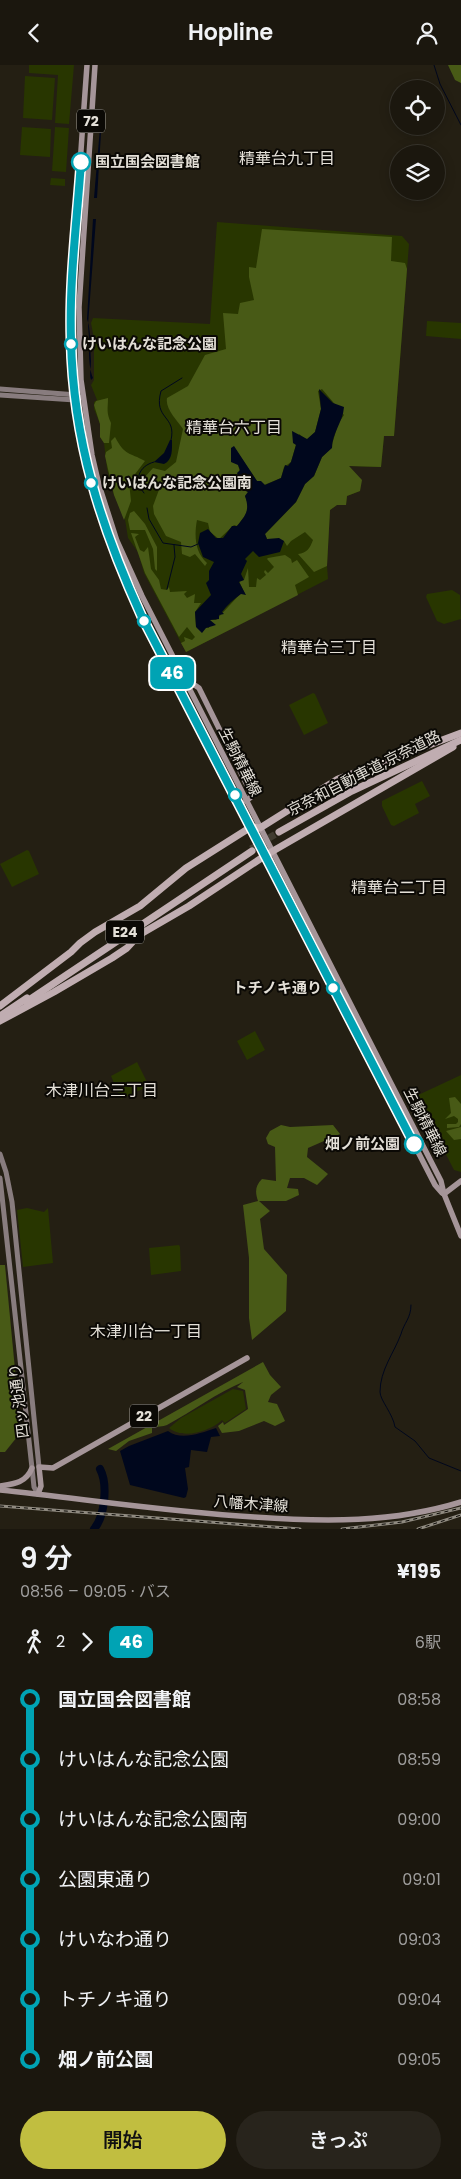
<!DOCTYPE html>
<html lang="ja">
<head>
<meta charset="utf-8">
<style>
  :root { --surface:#1b170e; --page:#28241c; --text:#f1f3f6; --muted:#a09f9e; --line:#39362e; --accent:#c1be40 }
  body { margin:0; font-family:Poppins,"Noto Sans JP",sans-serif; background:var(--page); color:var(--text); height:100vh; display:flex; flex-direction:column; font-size:19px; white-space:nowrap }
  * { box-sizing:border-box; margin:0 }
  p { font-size:16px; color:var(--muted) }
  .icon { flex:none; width:28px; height:28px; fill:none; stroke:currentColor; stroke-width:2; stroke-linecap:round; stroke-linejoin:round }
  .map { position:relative; height:1464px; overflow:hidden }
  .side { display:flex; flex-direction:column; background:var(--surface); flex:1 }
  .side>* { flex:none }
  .badge { padding:0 10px; border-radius:8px; font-size:18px; line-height:32px }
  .controls { position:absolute; left:390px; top:15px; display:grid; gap:10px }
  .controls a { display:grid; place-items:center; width:55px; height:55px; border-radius:50%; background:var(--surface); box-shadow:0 2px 12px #0003,0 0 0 1px var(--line); font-size:25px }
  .map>.badge { position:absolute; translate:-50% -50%; box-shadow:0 0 0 2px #fff }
  .legs { display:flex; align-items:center; gap:8px; height:55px; padding:0 20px; font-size:16px }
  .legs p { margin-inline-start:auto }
  .headline { display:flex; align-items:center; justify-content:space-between; height:85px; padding:0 20px }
  h1 { font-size:28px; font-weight:600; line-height:38px }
  .button { display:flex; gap:10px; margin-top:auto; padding:10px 20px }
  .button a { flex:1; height:58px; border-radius:30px; background:var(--accent); color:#111; font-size:20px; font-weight:600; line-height:58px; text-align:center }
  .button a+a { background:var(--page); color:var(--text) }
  ul { padding:0 20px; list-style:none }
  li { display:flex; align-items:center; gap:18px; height:60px; font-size:19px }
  li i { display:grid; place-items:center; width:8px; height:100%; margin:0 6px; background:currentColor }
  li i::after { content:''; width:12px; height:12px; margin:-6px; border:4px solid; border-radius:50%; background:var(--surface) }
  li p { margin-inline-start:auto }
  li:first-child i { background:linear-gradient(#0000 50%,currentColor 0) }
  li:last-child i { background:linear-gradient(currentColor 50%,#0000 0) }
  header { display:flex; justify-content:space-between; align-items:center; height:65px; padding:0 20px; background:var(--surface); font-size:22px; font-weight:600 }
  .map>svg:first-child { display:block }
  .green { fill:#283600 }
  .forest { fill:#485a16 }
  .water { fill:#00071d }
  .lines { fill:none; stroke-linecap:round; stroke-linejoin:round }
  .stream { stroke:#00071d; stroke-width:1 }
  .river { stroke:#00071d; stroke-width:8 }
  .motorway-tunnel { stroke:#413c30; stroke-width:7; stroke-dasharray:7 3.5; stroke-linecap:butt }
  .secondary { stroke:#887c7e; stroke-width:5 }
  .primary { stroke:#a59599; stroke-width:5.5 }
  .motorway { stroke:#c0adb1; stroke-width:7 }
  .rail-casing { stroke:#8f8a80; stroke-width:3 }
  .rail { stroke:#0b0905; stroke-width:1; stroke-dasharray:4; stroke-linecap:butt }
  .line-1-casing { stroke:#fff; stroke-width:11 }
  .line-1 { stroke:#00a3b4; stroke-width:8 }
  .stop-1-dot { fill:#fff; stroke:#00a3b4; stroke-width:2.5 }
  .labels { text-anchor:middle; stroke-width:4; stroke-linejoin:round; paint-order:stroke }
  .shield { fill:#0b0905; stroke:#a29f98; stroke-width:1 }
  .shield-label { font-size:14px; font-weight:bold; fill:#e3dfd7 }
  .stop-label { font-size:15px; font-weight:bold; fill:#e3dfd7; stroke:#0b0905; text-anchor:start }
  .street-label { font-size:15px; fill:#e3dfd7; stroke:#0b0905 }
  .neighbourhood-label { font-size:16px; fill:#e3dfd7; stroke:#0b0905 }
</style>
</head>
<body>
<header><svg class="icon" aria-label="back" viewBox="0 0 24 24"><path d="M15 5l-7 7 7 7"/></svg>Hopline<svg class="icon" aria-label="person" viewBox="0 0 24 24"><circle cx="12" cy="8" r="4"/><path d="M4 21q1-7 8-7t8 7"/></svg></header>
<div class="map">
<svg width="461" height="1464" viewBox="0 0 461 1464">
  <rect width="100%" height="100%" fill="#241f13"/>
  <g class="green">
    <polygon points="29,0 74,0 69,59 55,58 58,10 29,8"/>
    <polygon points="25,11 55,13 52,55 23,53"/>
    <polygon points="22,62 51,64 50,92 20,90"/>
    <polygon points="55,62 69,63 66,107 52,106"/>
    <polygon points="51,113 65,114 65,121 50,120"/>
    <polygon points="217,157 402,171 409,179 394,371 384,371 381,402 349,401 361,416 360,426 347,431 346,440 337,440 330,445 327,501 328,514 186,587 144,508 138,487 128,473 124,448 114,430 107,404 104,378 100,372 100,359 94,344 94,337 97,335 91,320 94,315 94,274 91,258 93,253 210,259"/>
    <polygon points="427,256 461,258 461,274 426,271"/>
    <polygon points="452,525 460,530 461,554 444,559 437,556 426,532 427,529"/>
    <polygon points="313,628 315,629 328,658 304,670 289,640"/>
    <polygon points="422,716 430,731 415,739 419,748 394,761 391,760 382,741 382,736"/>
    <polygon points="27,785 29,786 39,809 12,822 0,799"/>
    <polygon points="255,966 265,985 247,995 237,976"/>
    <polygon points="137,997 149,1021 121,1034 111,1011"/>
    <polygon points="461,1010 461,1107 454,1105 416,1031"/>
    <polygon points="27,1143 44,1147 48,1143 53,1198 23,1202 17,1145"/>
    <polygon points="179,1180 180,1182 181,1206 151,1210 149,1183"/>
    <path d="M 233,1324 L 243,1326 L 246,1344 L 225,1358 L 222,1355 C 211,1366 183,1375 169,1363 L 181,1353 Z"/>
  </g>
  <g class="forest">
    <polygon points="448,0 461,0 461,18 455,15"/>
    <path d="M 262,164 L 392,172 L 391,196 L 405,198 L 407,204 L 394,371 L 384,371 L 381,402 L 349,401 L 362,415 L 360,426 L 347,431 L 346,440 L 337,440 L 330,445 L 327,501 L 314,507 L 298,489 C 307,488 310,483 313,475 L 305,467 L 291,476 L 287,481 L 284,476 L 267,474 L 265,469 L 296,437 L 305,419 L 314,411 L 322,392 L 331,383 L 338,359 L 344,350 L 322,324 L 318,326 L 321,344 L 315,367 L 307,375 L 299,369 L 291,397 L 284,402 L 281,413 L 264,420 L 257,416 L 234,382 L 244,425 L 248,427 L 245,431 C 251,445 246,450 237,461 L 234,460 L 219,474 L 210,467 L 208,458 L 197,455 C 194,471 195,487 207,498 L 205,501 L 195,489 L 190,492 L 182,489 L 181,477 L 166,471 L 154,449 L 153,441 L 160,422 L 149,422 L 143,419 L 144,413 L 153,403 L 165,406 L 176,397 L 183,364 C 177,355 165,344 167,333 L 188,321 L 205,290 L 226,284 L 223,248 L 238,249 L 240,238 L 254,235 L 249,212 L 249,202 L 256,203 Z"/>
    <path d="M 108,333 C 108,344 106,347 111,358 L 109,378 L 104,378 L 100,372 L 100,359 L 94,340 L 96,336 Z"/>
    <path d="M 115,372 C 125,391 129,387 145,396 L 129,417 L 131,436 L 124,455 L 114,430 L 105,391 L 106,387 L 112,383 L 111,376 Z"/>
    <polygon points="134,446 145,459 157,482 157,506 155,504 153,484 145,465 130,465 128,455 130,448"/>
    <polygon points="131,468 139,469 135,472 140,485 144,487 148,482 151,504 159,515 161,524 167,525 169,522 170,527 187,526 184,529 187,533 195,529 194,538 201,538 195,547 196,561 209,563 210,555 216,555 241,528 245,529 239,516 244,515 248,503 249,522 256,522 257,513 260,515 266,510 264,507 265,505 268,508 274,502 267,494 268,493 285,490 291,494 292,498 297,495 309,512 295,520 298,530 186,587 181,578 185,576 184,572 192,575 195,572 187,562 179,572 145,508"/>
    <polygon points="455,1032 461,1039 461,1059 459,1062 447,1063 447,1059 456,1059 458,1057 458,1054 454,1051 445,1054 451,1048 449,1033"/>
    <path d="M 281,1060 L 290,1062 L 333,1060 L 340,1069 L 308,1083 L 307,1092 L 328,1109 L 317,1120 L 304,1113 L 290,1113 L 287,1123 L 298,1124 L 299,1130 L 286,1136 L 259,1136 L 270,1146 L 260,1154 L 264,1184 L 287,1210 L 286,1246 L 252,1275 L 249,1253 L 249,1193 L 243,1140 L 258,1136 C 255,1127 255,1121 262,1114 L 276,1116 L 275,1082 L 268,1079 L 266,1073 L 270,1066 Z"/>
    <polygon points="461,1062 461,1074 454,1075 446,1066"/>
    <polygon points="0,1200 5,1200 21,1367 5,1387 0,1387"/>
    <path d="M 263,1297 L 270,1310 L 281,1322 L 271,1330 L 268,1337 L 277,1339 L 285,1356 L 275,1361 L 264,1356 L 239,1366 L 222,1368 L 218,1361 L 223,1357 L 224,1360 L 248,1344 L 245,1325 L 237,1322 L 243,1317 C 216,1328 193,1346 167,1360 C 163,1362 157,1361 152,1363 L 152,1368 L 129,1376 L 116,1386 L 108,1384 Z"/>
  </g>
  <g class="water">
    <polygon points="101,51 102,51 97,133 94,133"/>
    <path d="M 93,154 L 96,154 L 88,260 L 89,273 L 90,275 C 88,285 89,304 93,313 L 91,315 C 89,309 91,304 91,296 C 90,284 91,263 87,254 Z"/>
    <path d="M 319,324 L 333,338 L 344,342 C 343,357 332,368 332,383 L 322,392 L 314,411 L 305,419 L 296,437 L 265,469 L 267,474 L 279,473 L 284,476 L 280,487 L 259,492 L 253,486 L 245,494 L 247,496 L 241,509 L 244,515 L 239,517 L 246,530 L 241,529 C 234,534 227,540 222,547 L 224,549 L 219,550 L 219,554 L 210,555 L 216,560 L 206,563 L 202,568 L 196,562 L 195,547 L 211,530 L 206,518 L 209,515 L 209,506 L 214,497 L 203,492 L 198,478 L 200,468 L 208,464 L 216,473 L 223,473 L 232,461 L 237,461 C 246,450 250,445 245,431 L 248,427 L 244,425 L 237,408 L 240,405 L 238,400 L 231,397 L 231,383 L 234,381 L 257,416 L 261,416 L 265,420 L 281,413 L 285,400 L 288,401 L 291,397 L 296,380 L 293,378 L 292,366 L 307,374 L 315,367 L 321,344 Z"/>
    <path d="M 170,375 L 172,375 C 172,384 173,395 164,399 L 154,397 L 164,388 Z"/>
    <path d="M 216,1363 L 220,1371 L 211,1372 L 207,1387 L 191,1385 L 189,1402 L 185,1403 L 188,1424 L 186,1432 L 184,1433 L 130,1420 L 120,1386 L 129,1381 L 168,1366 C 181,1376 201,1368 216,1363 Z"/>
  </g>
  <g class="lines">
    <g class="stream">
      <polyline points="434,0 440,19 461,60"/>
      <path d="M 171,375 C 177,350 153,355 161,326 L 182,313"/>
      <path d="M 144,428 C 133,415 139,401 154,397"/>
      <polyline points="147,443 149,454 163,478 191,482 198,479"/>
      <polyline points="167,524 175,492 174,480"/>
      <path d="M 411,1240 C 411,1253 404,1258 401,1269 C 394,1288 380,1305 380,1327 C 380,1335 393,1349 395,1362 L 415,1376 L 429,1393 L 461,1406"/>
    </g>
    <path class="river" d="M 94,1464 C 105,1451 108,1419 100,1404"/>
    <polyline class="motorway-tunnel" points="251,784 279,767"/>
    <g class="secondary">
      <polyline points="0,324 77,330"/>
      <polyline points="0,330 75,335 82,332"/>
      <polyline points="0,1089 6,1107 12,1137 39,1402"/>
      <polyline points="0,1113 32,1403 34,1422 38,1429"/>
    </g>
    <g class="primary">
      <path d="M 87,0 C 83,55 79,111 76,166 C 72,221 68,275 74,329 C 83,408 110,480 143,552 L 435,1120 L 442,1128"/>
      <polyline points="95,0 79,242 81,315 92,390 99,420 117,476 142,531 441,1116 444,1129 461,1171"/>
      <polyline points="183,612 199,623 249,724 251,732 246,736"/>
      <polyline points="444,1129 461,1116"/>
      <path d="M 0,1421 C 14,1419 26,1418 32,1403"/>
      <path d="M 0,1425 C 85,1434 169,1447 254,1452 C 324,1457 393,1458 461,1437"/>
      <polyline points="38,1429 41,1421 39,1402 53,1403 247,1293"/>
    </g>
    <g class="motorway">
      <polyline points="279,767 352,726 461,675"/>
      <polyline points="26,937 252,786"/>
      <polyline points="0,941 71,887 80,878 95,867 140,841 186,803 251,762 260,763 338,714 461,668"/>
      <polyline points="0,951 27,933"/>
      <polyline points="0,956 54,927 112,893 127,883 139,870 189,841 266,790 453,682"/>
    </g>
    <defs>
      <g id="rail">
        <polyline points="0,1441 300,1464"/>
        <polyline points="342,1464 402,1457 461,1443"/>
        <polyline points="418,1464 461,1450"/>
      </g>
    </defs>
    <use href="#rail" class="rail-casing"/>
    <use href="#rail" class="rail"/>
  </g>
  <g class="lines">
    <defs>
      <path id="line-1" d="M 81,97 C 77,156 69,216 71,275 C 73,376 101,462 142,552 L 414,1079"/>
    </defs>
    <use href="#line-1" class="line-1-casing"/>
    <use href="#line-1" class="line-1"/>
  </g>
  <g class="stop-1-dot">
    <circle cx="81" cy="97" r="9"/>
    <circle cx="71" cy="279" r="6"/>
    <circle cx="91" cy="418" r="6"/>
    <circle cx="144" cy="556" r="6"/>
    <circle cx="235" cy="730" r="6"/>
    <circle cx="333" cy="923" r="6"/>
    <circle cx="414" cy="1079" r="9"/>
  </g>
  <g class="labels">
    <g class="shield">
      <rect x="77" y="44.5" width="28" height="23" rx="4"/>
      <rect x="106" y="855.5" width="38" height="23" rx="4"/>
      <rect x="130" y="1339.5" width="28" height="23" rx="4"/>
    </g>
    <g class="shield-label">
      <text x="91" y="61">72</text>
      <text x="125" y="872">E24</text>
      <text x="144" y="1356">22</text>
    </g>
    <g class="stop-label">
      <text x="95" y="102">国立国会図書館</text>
      <text x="82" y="284">けいはんな記念公園</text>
      <text x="102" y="423">けいはんな記念公園南</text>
      <text x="322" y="928" text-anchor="end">トチノキ通り</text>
      <text x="400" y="1084" text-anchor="end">畑ノ前公園</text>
    </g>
    <g class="street-label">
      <text transform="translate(240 697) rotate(63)" y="5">生駒精華線</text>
      <text transform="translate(364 708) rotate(-27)" y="5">京奈和自動車道;京奈道路</text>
      <text transform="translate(425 1057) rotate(63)" y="5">生駒精華線</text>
      <text transform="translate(19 1336) rotate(-97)" y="5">四ッ池通り</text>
      <text transform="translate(251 1439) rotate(4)" y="5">八幡木津線</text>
    </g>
    <g class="neighbourhood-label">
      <text x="287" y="99">精華台九丁目</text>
      <text x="234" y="368">精華台六丁目</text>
      <text x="329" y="588">精華台三丁目</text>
      <text x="399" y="828">精華台二丁目</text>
      <text x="102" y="1031">木津川台三丁目</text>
      <text x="146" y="1272">木津川台一丁目</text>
    </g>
  </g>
</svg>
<div class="controls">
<a><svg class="icon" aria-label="locate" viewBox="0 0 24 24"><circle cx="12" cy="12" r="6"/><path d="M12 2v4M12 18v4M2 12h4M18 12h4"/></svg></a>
<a><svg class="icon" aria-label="layers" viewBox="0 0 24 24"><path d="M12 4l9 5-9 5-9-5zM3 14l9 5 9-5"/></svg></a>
</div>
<b class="badge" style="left:172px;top:608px;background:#00a3b4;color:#fff">46</b>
</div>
<section class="side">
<div class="headline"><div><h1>9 分</h1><p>08:56 – 09:05 · バス</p></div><b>¥195</b></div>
<div class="legs"><svg class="icon" aria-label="walk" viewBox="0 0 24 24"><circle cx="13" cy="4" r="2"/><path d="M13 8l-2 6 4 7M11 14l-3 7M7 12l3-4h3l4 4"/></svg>2<svg class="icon" aria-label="forward" viewBox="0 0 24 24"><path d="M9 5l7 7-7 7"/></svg><b class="badge" style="background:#00a3b4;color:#fff">46</b><p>6駅</p></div>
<ul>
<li><i style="color:#00a3b4"></i><b>国立国会図書館</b><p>08:58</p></li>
<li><i style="color:#00a3b4"></i><span>けいはんな記念公園</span><p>08:59</p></li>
<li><i style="color:#00a3b4"></i><span>けいはんな記念公園南</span><p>09:00</p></li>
<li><i style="color:#00a3b4"></i><span>公園東通り</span><p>09:01</p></li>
<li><i style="color:#00a3b4"></i><span>けいなわ通り</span><p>09:03</p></li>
<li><i style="color:#00a3b4"></i><span>トチノキ通り</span><p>09:04</p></li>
<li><i style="color:#00a3b4"></i><b>畑ノ前公園</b><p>09:05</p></li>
</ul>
<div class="button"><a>開始</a><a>きっぷ</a></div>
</section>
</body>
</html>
